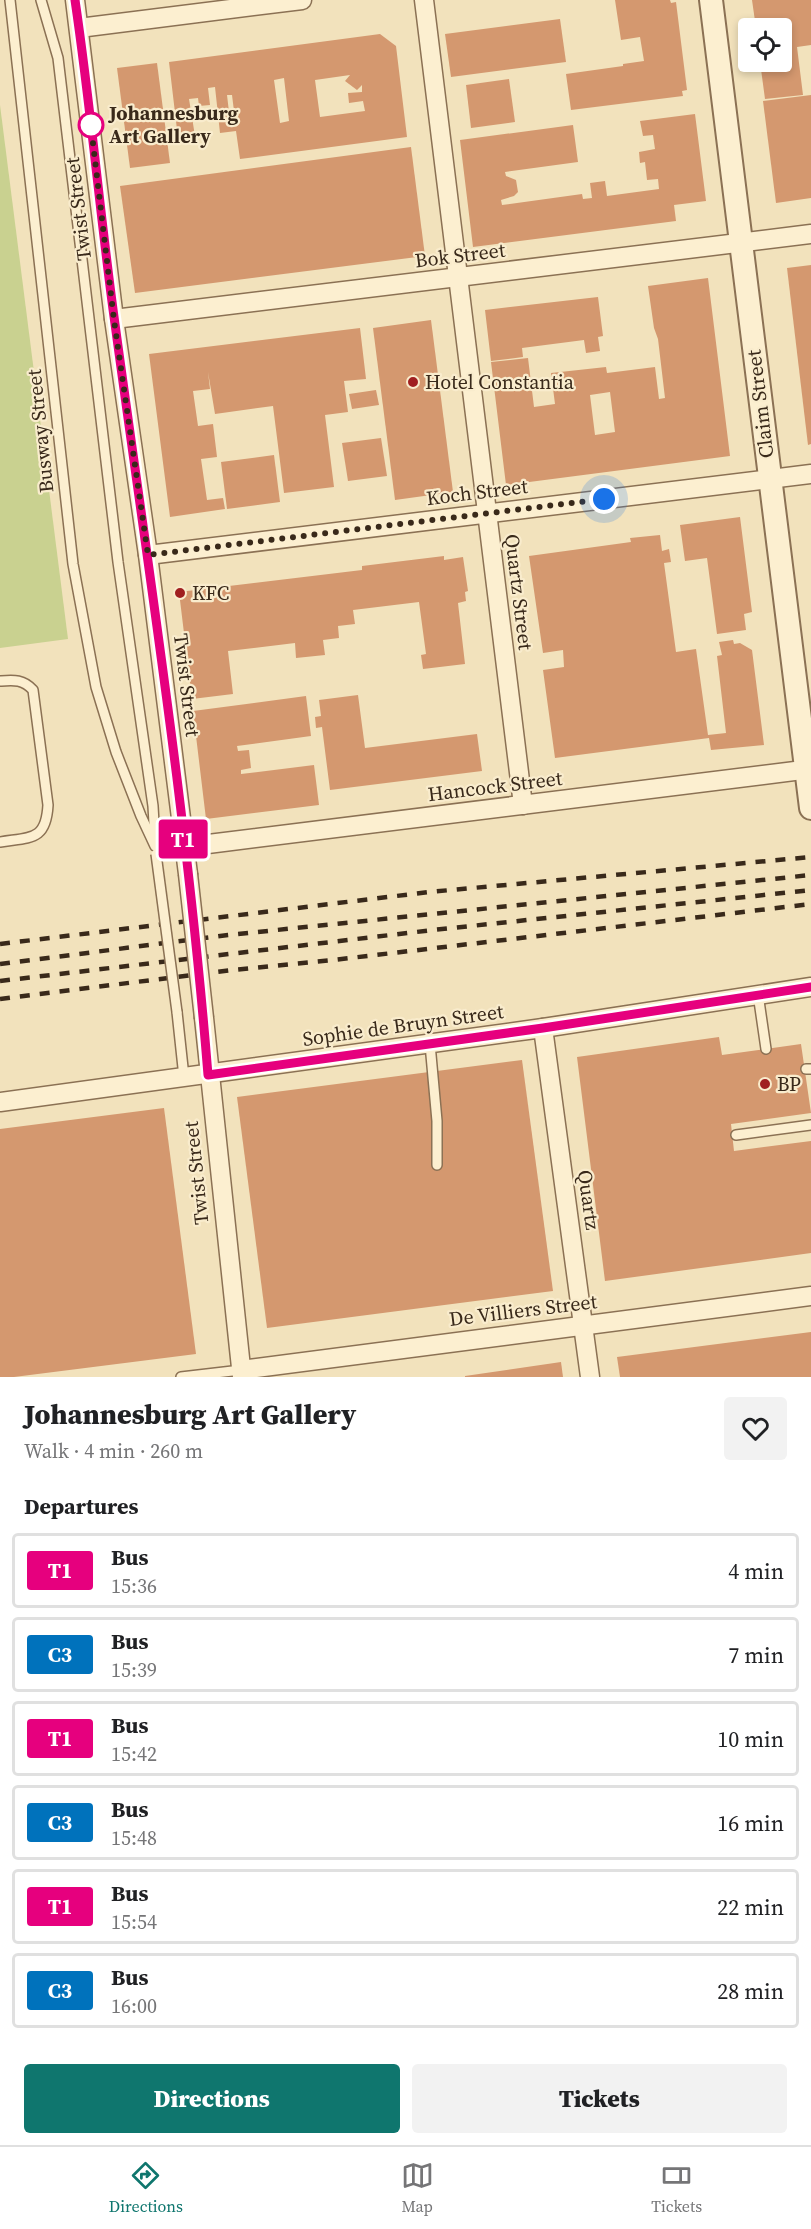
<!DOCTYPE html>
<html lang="en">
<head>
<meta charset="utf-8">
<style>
  :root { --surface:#fff; --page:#f2f2f2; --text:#202124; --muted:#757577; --line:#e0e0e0; --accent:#0f766e }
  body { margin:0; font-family:"Source Serif 4",serif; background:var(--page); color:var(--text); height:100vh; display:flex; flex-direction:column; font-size:22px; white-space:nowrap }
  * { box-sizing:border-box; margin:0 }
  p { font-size:20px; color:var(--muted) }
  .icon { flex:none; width:33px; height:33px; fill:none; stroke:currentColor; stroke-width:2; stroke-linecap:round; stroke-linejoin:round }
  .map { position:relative; height:1377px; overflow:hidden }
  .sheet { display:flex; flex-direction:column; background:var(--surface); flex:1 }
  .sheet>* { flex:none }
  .badge { padding:0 12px; border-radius:4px; font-size:21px; line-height:39px }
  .tools { position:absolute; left:738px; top:18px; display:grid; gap:12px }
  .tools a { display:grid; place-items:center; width:54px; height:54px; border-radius:6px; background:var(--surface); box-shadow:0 3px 9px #0003; font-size:30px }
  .you { position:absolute; width:30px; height:30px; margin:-15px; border:4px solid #fff; border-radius:50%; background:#1a73e8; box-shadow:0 0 0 9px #1a73e833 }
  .map>.badge { position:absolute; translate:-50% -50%; box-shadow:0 0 0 3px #fff }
  h2 { padding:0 24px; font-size:22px; line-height:54px }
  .round { display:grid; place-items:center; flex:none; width:63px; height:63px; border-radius:6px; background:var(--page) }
  .summary { display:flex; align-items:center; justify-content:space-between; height:102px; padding:0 24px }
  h1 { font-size:28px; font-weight:800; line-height:45px }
  .primary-button { display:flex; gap:12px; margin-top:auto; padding:12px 24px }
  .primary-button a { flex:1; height:69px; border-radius:6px; background:var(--accent); color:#fff; font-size:24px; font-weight:800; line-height:69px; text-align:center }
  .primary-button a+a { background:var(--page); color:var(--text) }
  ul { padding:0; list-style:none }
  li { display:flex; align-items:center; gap:18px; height:75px; margin:0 12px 9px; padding:0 12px; border:3px solid var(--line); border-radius:6px }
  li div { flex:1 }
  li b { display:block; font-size:22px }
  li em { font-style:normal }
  li .badge { min-width:66px; font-weight:700; text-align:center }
  .tabs { display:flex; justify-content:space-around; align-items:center; height:84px; border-top:2px solid var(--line); background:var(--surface); font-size:16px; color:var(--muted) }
  .tabs a { display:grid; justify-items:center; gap:3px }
  .tabs .selected { color:var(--accent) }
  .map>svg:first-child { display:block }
  .green { fill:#c9d190 }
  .building { fill:#d4986f; fill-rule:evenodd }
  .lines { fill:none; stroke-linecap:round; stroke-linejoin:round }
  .service-casing { stroke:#8b7154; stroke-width:12 }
  .minor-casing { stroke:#8b7154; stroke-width:21 }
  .tertiary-casing { stroke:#8b7154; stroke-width:26 }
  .service { stroke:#fcefd0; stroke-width:9 }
  .minor { stroke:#fcefd0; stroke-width:18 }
  .tertiary { stroke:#fcefd0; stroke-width:22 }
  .rail { stroke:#39291a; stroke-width:4.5; stroke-dasharray:10 10; stroke-linecap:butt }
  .service-bridge-casing { stroke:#8b7154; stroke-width:12; stroke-linecap:butt }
  .minor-bridge-casing { stroke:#8b7154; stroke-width:21; stroke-linecap:butt }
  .service-bridge { stroke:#fcefd0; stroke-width:9 }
  .minor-bridge { stroke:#fcefd0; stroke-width:18 }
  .line-casing { stroke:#fff; stroke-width:14 }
  .line { stroke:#e6007e; stroke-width:9 }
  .walk { stroke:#39291a; stroke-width:6; stroke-dasharray:0 10.8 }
  .stop-dot { fill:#fff; stroke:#e6007e; stroke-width:3 }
  .poi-dot { fill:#a01f20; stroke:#f9eccd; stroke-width:2 }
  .labels { text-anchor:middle; stroke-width:4.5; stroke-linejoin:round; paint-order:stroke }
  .stop-label { font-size:20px; font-weight:bold; fill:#39291a; stroke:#f9eccd; text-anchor:start }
  .street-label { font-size:20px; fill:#39291a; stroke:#f9eccd }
  .poi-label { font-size:20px; fill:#39291a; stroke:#f9eccd; text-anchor:start }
</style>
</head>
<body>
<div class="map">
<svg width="811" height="1377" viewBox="0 0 811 1377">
  <rect width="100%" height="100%" fill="#f2e2bc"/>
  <polygon class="green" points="0,105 68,639 0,648"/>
  <g class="building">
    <polygon points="615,0 670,0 671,3 676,2 687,90 682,91 683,96 571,110 566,74 623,66 623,64 644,61 640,37 621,40"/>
    <polygon points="752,0 811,0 811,45 797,47 803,95 765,99 760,62 782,62 782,28 756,28"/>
    <polygon points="560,19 566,62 451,77 445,34"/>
    <path d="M 380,34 L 396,46 L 407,137 L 240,159 L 236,131 L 220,133 L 215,87 L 208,88 L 210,105 L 199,106 L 198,98 L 189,99 L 195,136 L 178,138 L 169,62 ZM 350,75 L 345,81 L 357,90 L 362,85 L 362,92 L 348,93 L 349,103 L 363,101 L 365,111 L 320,117 L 315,80 ZM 284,78 L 289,121 L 280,123 L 274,80 ZM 227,95 L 232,95 L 234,111 L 229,112 Z"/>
    <polygon points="157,63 170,163 130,168 117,68"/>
    <polygon points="509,79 515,122 471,128 466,85"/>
    <polygon points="811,95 811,198 776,203 763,101"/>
    <polygon points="695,114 706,201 674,205 676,221 473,247 460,140 573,125 578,162 505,172 506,176 516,180 518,192 514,196 501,200 502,205 582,194 583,199 592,198 590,183 605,181 607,196 659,189 658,179 647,180 645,162 640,163 639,152 655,149 653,135 643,136 640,121"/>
    <polygon points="411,147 425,256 135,293 120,186"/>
    <polygon points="811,265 811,444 808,445 787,268"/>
    <path d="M 708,278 L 730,456 L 506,485 L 491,362 L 528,358 L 534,407 L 555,404 L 551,373 L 606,367 L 607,373 L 655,367 L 659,399 L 665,398 L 658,339 L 654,328 L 648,286 ZM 610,392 L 615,432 L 595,435 L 590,395 Z"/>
    <polygon points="598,297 603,336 598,337 600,351 586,353 584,340 522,348 523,357 491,361 485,310"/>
    <polygon points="431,320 453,492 395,500 373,328"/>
    <polygon points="360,328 366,379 344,381 348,412 325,415 334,487 284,493 273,406 215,414 208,372 210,389 193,391 198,426 213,424 217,457 201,459 207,500 223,498 225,509 170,517 149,354"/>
    <polygon points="376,390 379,405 352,409 349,394"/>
    <polygon points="381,438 387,476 348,481 342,443"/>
    <polygon points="274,455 280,502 227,509 221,462"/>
    <polygon points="740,517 752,612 744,614 746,630 717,634 707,558 685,561 680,525"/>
    <polygon points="660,535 662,551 669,549 671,562 664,563 676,652 696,649 708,735 726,733 717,656 722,655 719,642 733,640 734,644 740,643 752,650 764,745 711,750 709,738 555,758 543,670 564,667 563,650 543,653 529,556 631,542 630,538"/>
    <polygon points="444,556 444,560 463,557 468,591 465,592 466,601 458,603 465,664 423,669 421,655 426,654 419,602 353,610 355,624 338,626 339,638 323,640 325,655 296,658 295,643 228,651 233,694 192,699 179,592 362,570 362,566"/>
    <polygon points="358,695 365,748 477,734 482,771 330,790 322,727 316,728 315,717 321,716 319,700"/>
    <polygon points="306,696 311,736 237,746 238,751 249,750 251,768 241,770 241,774 314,765 319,805 206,819 193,711"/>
    <polygon points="719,1037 722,1055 801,1044 811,1113 731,1124 734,1151 811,1141 811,1253 605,1281 577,1057"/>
    <polygon points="522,1060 553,1291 267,1328 237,1097"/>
    <polygon points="164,1108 196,1354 14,1377 0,1377 0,1129"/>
    <polygon points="811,1332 811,1377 620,1377 617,1357"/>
    <polygon points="561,1362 563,1377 465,1377 465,1376"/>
  </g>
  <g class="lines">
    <defs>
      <g id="service">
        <polyline points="10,0 73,564 96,687 116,752 141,816 155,846"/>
        <polyline points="41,0 58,58 118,562 153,806 155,841"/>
        <path d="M 0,681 C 14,680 23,679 33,690 L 48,805 C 46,841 31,837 0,842"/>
        <polyline points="758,994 766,1049"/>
        <polyline points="177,1012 184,1077"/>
        <polyline points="430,1044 437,1121 437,1165"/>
        <polyline points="806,1069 811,1069"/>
        <polyline points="736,1135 811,1125"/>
        <polyline points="181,1377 241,1370"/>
      </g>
      <g id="minor">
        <polyline points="75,0 114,319 148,555 188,874"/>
        <polyline points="424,0 523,805"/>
        <polyline points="79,28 302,0"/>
        <polyline points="114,319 811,234"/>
        <polyline points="148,555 811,474"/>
        <polyline points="184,847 811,769"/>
        <polyline points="204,1018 242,1377"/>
        <polyline points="543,1028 590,1377"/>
        <polyline points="0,1102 543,1028 811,987"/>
        <polyline points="241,1370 811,1296"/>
      </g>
      <polyline id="tertiary" points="711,0 811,808"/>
    </defs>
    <use href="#service" class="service-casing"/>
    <use href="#minor" class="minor-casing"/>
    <use href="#tertiary" class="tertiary-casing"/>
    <use href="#service" class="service"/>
    <use href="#minor" class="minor"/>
    <use href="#tertiary" class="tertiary"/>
    <g class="rail">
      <polyline points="0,944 429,892 811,857"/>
      <polyline points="0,964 228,935 811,875"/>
      <polyline points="0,981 433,930 811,890"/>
      <polyline points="0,999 232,970 333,960 811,904"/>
    </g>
    <defs>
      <polyline id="service-bridge" points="156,854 177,1012"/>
      <polyline id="minor-bridge" points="188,874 204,1018"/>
    </defs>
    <use href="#service-bridge" class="service-bridge-casing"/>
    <use href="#minor-bridge" class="minor-bridge-casing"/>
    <use href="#service-bridge" class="service-bridge"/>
    <use href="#minor-bridge" class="minor-bridge"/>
  </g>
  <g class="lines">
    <defs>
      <path id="line" d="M 75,0 C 91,108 100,216 115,324 C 149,574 188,823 208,1075 L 543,1028 L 811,987"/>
    </defs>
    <use href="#line" class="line-casing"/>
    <use href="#line" class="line"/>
    <polyline class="walk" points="91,125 90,118 114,320 148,555 604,499"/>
  </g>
  <circle class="stop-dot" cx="91" cy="125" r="12"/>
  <g class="poi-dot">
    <circle cx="413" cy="382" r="6"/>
    <circle cx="180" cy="593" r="6"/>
    <circle cx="765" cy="1084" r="6"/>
  </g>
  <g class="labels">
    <g class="stop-label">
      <text x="109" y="120">Johannesburg<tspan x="109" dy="23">Art Gallery</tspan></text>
    </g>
    <g class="street-label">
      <text transform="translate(78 209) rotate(-97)" y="7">Twist Street</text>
      <text transform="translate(460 255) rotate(-7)" y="7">Bok Street</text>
      <text transform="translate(760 404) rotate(-97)" y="7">Claim Street</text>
      <text transform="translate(40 431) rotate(-96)" y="7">Busway Street</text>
      <text transform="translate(477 492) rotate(-7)" y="7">Koch Street</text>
      <text transform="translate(519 592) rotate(83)" y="7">Quartz Street</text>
      <text transform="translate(187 685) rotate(83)" y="7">Twist Street</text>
      <text transform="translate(495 786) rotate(-7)" y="7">Hancock Street</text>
      <text transform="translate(403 1025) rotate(-8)" y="7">Sophie de Bruyn Street</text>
      <text transform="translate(196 1173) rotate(-96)" y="7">Twist Street</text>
      <text transform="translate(589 1200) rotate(82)" y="7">Quartz</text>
      <text transform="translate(523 1310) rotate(-7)" y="7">De Villiers Street</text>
    </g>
    <g class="poi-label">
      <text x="425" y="389">Hotel Constantia</text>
      <text x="192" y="600">KFC</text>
      <text x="777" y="1091">BP</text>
    </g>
  </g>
</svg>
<div class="tools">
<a><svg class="icon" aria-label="locate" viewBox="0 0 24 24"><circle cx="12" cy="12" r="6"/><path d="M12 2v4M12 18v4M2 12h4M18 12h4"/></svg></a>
</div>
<div class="you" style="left:604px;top:499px"></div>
<b class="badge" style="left:183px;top:839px;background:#e6007e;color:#fff">T1</b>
</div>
<section class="sheet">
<div class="summary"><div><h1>Johannesburg Art Gallery</h1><p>Walk · 4 min · 260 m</p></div><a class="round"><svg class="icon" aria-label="heart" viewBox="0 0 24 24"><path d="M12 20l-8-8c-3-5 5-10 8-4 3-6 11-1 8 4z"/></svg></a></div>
<h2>Departures</h2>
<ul>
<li><span class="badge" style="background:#e6007e;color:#fff">T1</span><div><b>Bus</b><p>15:36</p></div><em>4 min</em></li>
<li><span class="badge" style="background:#0072bc;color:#fff">C3</span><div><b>Bus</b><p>15:39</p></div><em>7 min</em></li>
<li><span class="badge" style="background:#e6007e;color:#fff">T1</span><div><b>Bus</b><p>15:42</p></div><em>10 min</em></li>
<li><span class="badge" style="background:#0072bc;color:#fff">C3</span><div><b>Bus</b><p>15:48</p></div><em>16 min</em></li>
<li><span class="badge" style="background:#e6007e;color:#fff">T1</span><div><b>Bus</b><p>15:54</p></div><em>22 min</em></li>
<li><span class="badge" style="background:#0072bc;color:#fff">C3</span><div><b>Bus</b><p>16:00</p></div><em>28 min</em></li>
</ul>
<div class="primary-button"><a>Directions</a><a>Tickets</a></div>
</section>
<nav class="tabs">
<a class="selected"><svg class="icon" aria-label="directions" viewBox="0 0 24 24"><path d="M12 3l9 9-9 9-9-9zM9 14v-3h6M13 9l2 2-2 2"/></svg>Directions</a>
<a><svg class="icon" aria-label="map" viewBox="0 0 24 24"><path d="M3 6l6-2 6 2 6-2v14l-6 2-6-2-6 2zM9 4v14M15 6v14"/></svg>Map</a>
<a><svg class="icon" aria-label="tickets" viewBox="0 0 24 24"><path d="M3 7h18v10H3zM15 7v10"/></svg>Tickets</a>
</nav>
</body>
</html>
